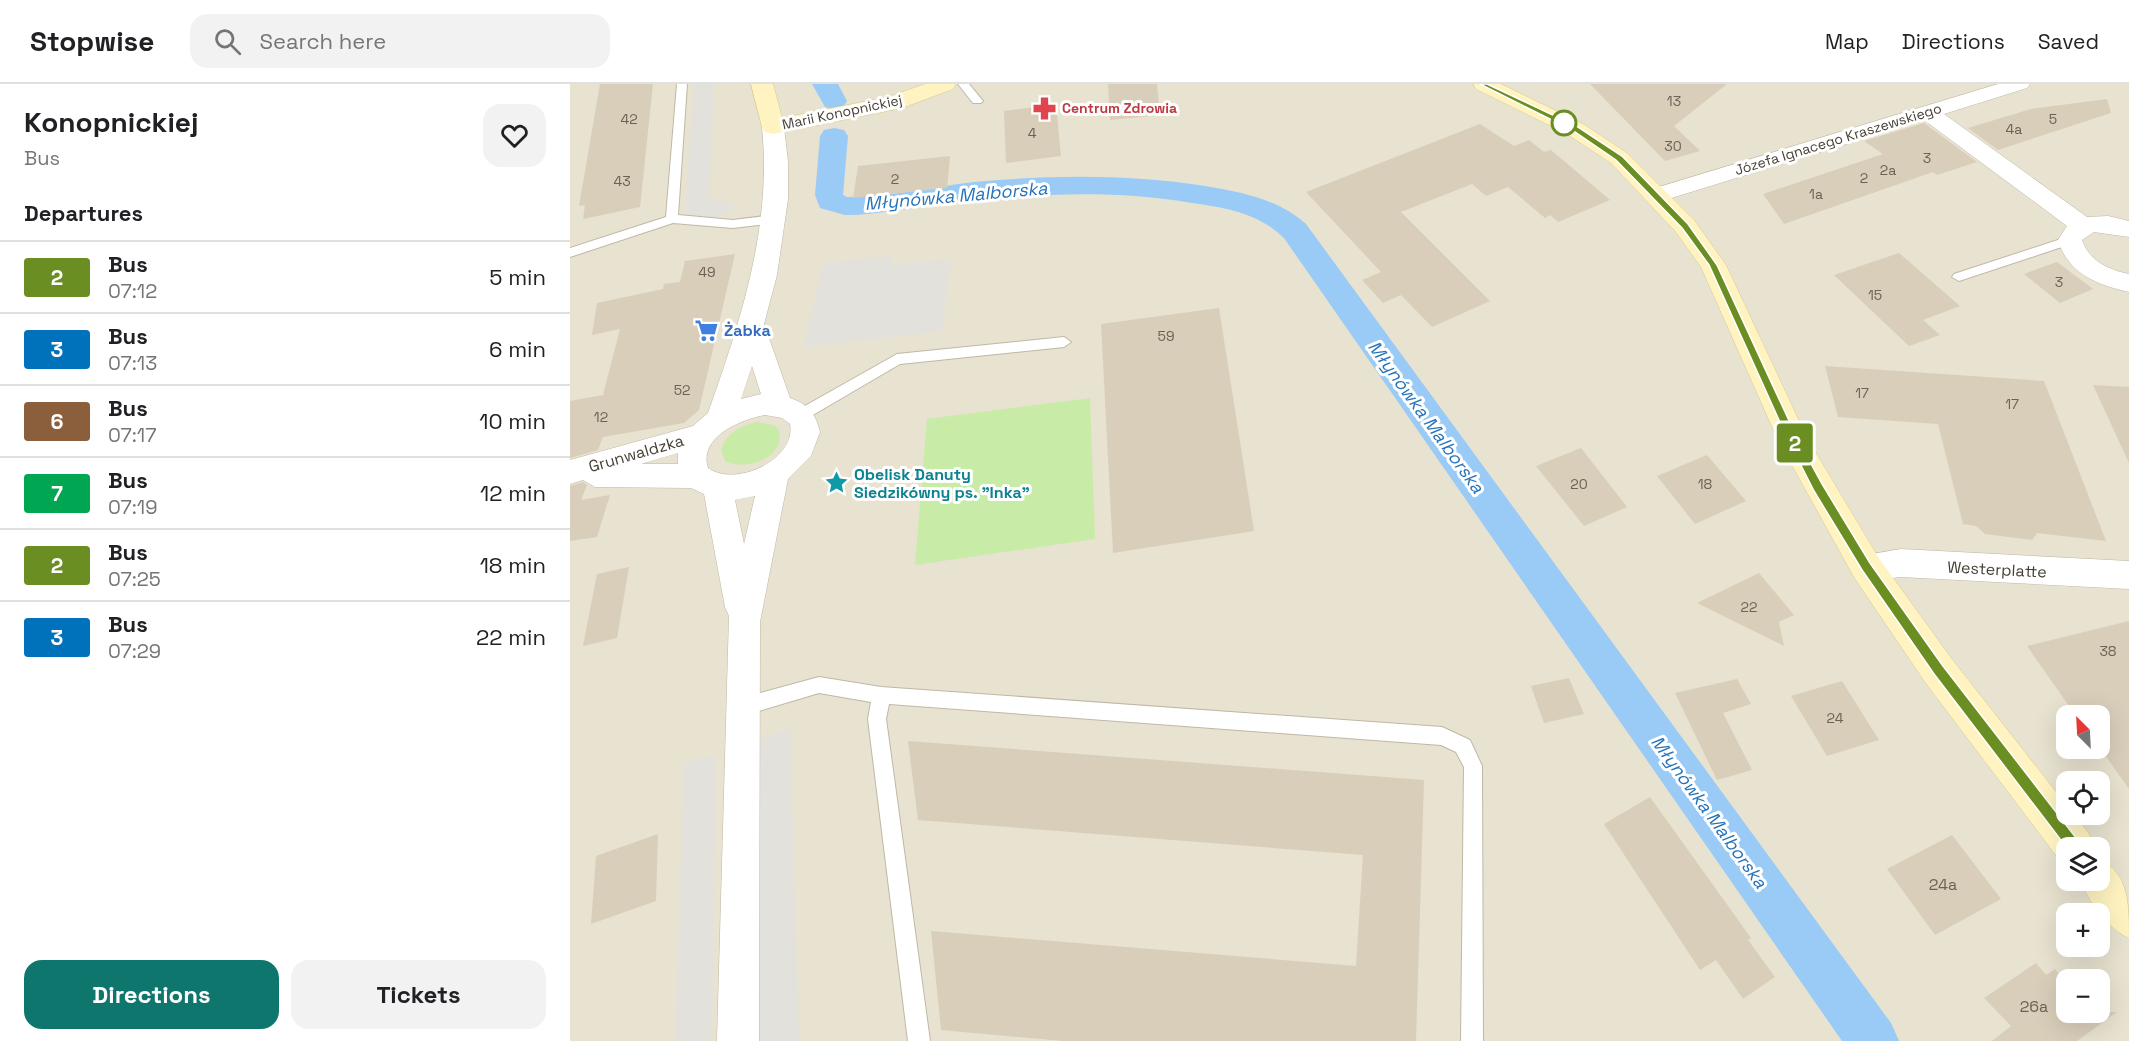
<!DOCTYPE html>
<html lang="en">
<head>
<meta charset="utf-8">
<style>
  :root { --surface:#fff; --page:#f2f2f2; --text:#202124; --muted:#757577; --line:#e0e0e0; --accent:#0f766e }
  body { margin:0; font-family:"Space Grotesk",sans-serif; background:var(--page); color:var(--text); height:100vh; display:flex; flex-direction:column; font-size:22px; white-space:nowrap }
  * { box-sizing:border-box; margin:0 }
  p { font-size:20px; color:var(--muted) }
  .icon { flex:none; width:33px; height:33px; fill:none; stroke:currentColor; stroke-width:2; stroke-linecap:round; stroke-linejoin:round }
  .map { position:relative; flex:1; overflow:hidden }
  .panel { display:flex; flex-direction:column; background:var(--surface); width:570px }
  .panel>* { flex:none }
  .badge { padding:0 12px; border-radius:4px; font-size:21px; line-height:39px }
  .needle { width:39px; rotate:336deg }
  .fabs { position:absolute; left:1486px; top:621px; display:grid; gap:12px }
  .fabs a { display:grid; place-items:center; width:54px; height:54px; border-radius:12px; background:var(--surface); box-shadow:0 6px 24px #0002; font-size:30px }
  .map>.badge { position:absolute; translate:-50% -50%; box-shadow:0 0 0 3px #fff }
  h2 { padding:0 24px; font-size:22px; line-height:54px }
  .round { display:grid; place-items:center; flex:none; width:63px; height:63px; border-radius:18px; background:var(--page) }
  .overview { display:flex; align-items:center; justify-content:space-between; height:102px; padding:0 24px }
  h1 { font-size:28px; font-weight:700; line-height:45px }
  .primary-button { display:flex; gap:12px; margin-top:auto; padding:12px 24px }
  .primary-button a { flex:1; height:69px; border-radius:18px; background:var(--accent); color:#fff; font-size:24px; font-weight:700; line-height:69px; text-align:center }
  .primary-button a+a { background:var(--page); color:var(--text) }
  ul { padding:0; list-style:none }
  li { display:flex; align-items:center; gap:18px; height:72px; padding:0 24px; border-top:2px solid var(--line) }
  li div { flex:1 }
  li b { display:block; font-size:22px }
  li em { font-style:normal }
  li .badge { min-width:66px; font-weight:700; text-align:center }
  header { display:flex; align-items:center; gap:36px; box-sizing:border-box; height:84px; padding:0 30px; background:var(--surface); border-bottom:2px solid var(--line) }
  header strong { font-size:28px }
  nav { display:flex; gap:33px; margin-inline-start:auto; font-size:21px }
  .search { width:420px; height:54px; background:var(--page); display:flex; align-items:center; gap:15px; box-sizing:border-box; padding:0 21px; border-radius:18px; color:var(--muted); font-size:22px }
  main { display:flex; flex:1; min-height:0 }
  .map>svg:first-child { display:block }
  .residential { fill:#e8e2d0; fill-rule:evenodd }
  .green { fill:#c9eba8 }
  .parking { fill:#e3e1dc }
  .lines { fill:none; stroke-linecap:round; stroke-linejoin:round }
  .canal { fill:#99cbf6; fill-rule:evenodd }
  .building { fill:#d9ceba }
  .lane-casing { stroke:#bfb8a5; stroke-width:2 }
  .street-casing { stroke:#bfb8a5; stroke-width:1 }
  .secondary-casing { stroke:#d7c88e; stroke-width:1 }
  .lane { fill:#fff; fill-rule:evenodd }
  .street { fill:#fff; fill-rule:evenodd }
  .secondary { fill:#fff4c1; fill-rule:evenodd }
  .line { fill:#6b8e23; stroke:#fff; stroke-width:1.5 }
  .stop-dot { fill:#fff; stroke:#6b8e23; stroke-width:3 }
  .labels { text-anchor:middle; stroke-width:6; stroke-linejoin:round; paint-order:stroke }
  .number-label { font-size:14px; fill:#6a6355 }
  .far-health-label { font-size:14px; font-weight:bold; fill:#be3a42; stroke:#fff; text-anchor:start }
  .far-street-label { font-size:14px; fill:#453f33; stroke:#fff }
  .shop-label { font-size:16px; font-weight:bold; fill:#366cbe; stroke:#fff; text-anchor:start }
  .street-label { font-size:16px; fill:#453f33; stroke:#fff }
  .culture-label { font-size:16px; font-weight:bold; fill:#0d838f; stroke:#fff; text-anchor:start }
  .near-number-label { font-size:16px; fill:#6a6355 }
  .water-label { font-size:18px; font-style:italic; fill:#2472b9; stroke:#fff }
</style>
</head>
<body>
<header>
<strong>Stopwise</strong>
<div class="search"><svg class="icon" aria-label="search" viewBox="0 0 24 24"><circle cx="10" cy="10" r="6"/><path d="M15 15l6 6"/></svg>Search here</div>
<nav><a>Map</a><a>Directions</a><a>Saved</a></nav>
</header>
<main>
<section class="panel">
<div class="overview"><div><h1>Konopnickiej</h1><p>Bus</p></div><a class="round"><svg class="icon" aria-label="heart" viewBox="0 0 24 24"><path d="M12 20l-8-8c-3-5 5-10 8-4 3-6 11-1 8 4z"/></svg></a></div>
<h2>Departures</h2>
<ul>
<li><span class="badge" style="background:#6b8e23;color:#fff">2</span><div><b>Bus</b><p>07:12</p></div><em>5 min</em></li>
<li><span class="badge" style="background:#0072bc;color:#fff">3</span><div><b>Bus</b><p>07:13</p></div><em>6 min</em></li>
<li><span class="badge" style="background:#8b5e3c;color:#fff">6</span><div><b>Bus</b><p>07:17</p></div><em>10 min</em></li>
<li><span class="badge" style="background:#00a651;color:#fff">7</span><div><b>Bus</b><p>07:19</p></div><em>12 min</em></li>
<li><span class="badge" style="background:#6b8e23;color:#fff">2</span><div><b>Bus</b><p>07:25</p></div><em>18 min</em></li>
<li><span class="badge" style="background:#0072bc;color:#fff">3</span><div><b>Bus</b><p>07:29</p></div><em>22 min</em></li>
</ul>
<div class="primary-button"><a>Directions</a><a>Tickets</a></div>
</section>
<div class="map">
<svg width="1559" height="957" viewBox="0 0 1559 957">
  <rect width="100%" height="100%" fill="#f3efe3"/>
  <path class="residential" d="M 0,0 L 1559,0 L 1559,957 L 0,957 ZM 1497,632 L 1530,632 L 1530,664 L 1497,664 ZM 1497,698 L 1530,698 L 1530,730 L 1497,730 ZM 1497,764 L 1530,764 L 1530,796 L 1497,796 ZM 1497,830 L 1530,830 L 1530,862 L 1497,862 ZM 1497,896 L 1530,896 L 1530,928 L 1497,928 Z"/>
  <g class="green">
    <polygon points="520,314 525,455 345,481 357,335"/>
    <path d="M 187,338 L 204,341 L 209,346 C 216,374 176,388 155,377 L 151,366 C 156,349 170,342 187,338 Z"/>
  </g>
  <g class="parking">
    <polygon points="124,0 144,0 139,114 166,121 144,136 115,129"/>
    <polygon points="322,172 322,181 381,175 372,247 234,263 253,179"/>
    <polygon points="220,645 229,957 187,957 185,657"/>
    <polygon points="146,670 142,957 105,957 114,680"/>
  </g>
  <g class="lines">
    <g class="canal">
      <polygon points="242,0 268,0 277,17 273,23 264,25 255,23"/>
      <path d="M 264,44 L 274,46 L 278,52 L 273,111 L 277,113 C 319,113 362,103 404,98 C 481,91 558,90 635,102 C 671,108 708,115 736,140 L 1321,939 L 1329,957 L 1272,957 L 714,154 C 688,129 657,124 622,119 C 540,105 457,110 375,120 C 342,123 308,131 275,131 L 250,124 L 245,111 L 250,52 L 254,46 Z"/>
    </g>
  </g>
  <g class="building">
    <polygon points="30,0 83,0 70,123 13,135 15,121 9,122"/>
    <polygon points="538,0 587,0 590,31 540,36"/>
    <polygon points="1020,0 1157,0 1104,42 1130,67 1095,77"/>
    <polygon points="1537,15 1541,29 1428,66 1398,44 1461,25"/>
    <polygon points="486,20 491,72 436,79 434,27"/>
    <polygon points="1354,39 1407,78 1367,91 1363,88 1214,140 1193,110 1313,70 1294,57"/>
    <polygon points="910,40 944,62 959,56 974,68 981,66 1040,116 988,138 980,131 975,134 938,103 916,112 902,100 831,128 920,217 862,243 831,211 813,219 792,196 811,188 736,108"/>
    <polygon points="380,72 377,104 283,114 288,82"/>
    <polygon points="1329,169 1390,222 1353,236 1370,251 1339,262 1264,191"/>
    <polygon points="165,170 129,326 114,339 33,353 28,366 0,374 0,317 33,311 50,245 22,251 27,219 93,205 94,200 110,198 115,177"/>
    <polygon points="1487,178 1523,205 1490,219 1454,190"/>
    <polygon points="649,224 684,447 543,469 531,240"/>
    <polygon points="1255,282 1474,297 1536,457 1467,449 1462,456 1415,450 1406,442 1393,440 1368,340 1268,333"/>
    <polygon points="1523,301 1559,303 1559,379"/>
    <polygon points="1011,364 1057,423 1014,442 966,382"/>
    <polygon points="1137,371 1176,417 1125,440 1087,392"/>
    <polygon points="13,398 17,401 11,416 40,411 27,453 0,457 0,402"/>
    <polygon points="59,483 47,554 13,562 27,490"/>
    <polygon points="1189,489 1224,531 1209,538 1214,562 1127,519"/>
    <polygon points="1559,537 1559,705 1530,664 1530,632 1506,632 1457,562"/>
    <polygon points="999,594 1014,630 974,639 961,602"/>
    <polygon points="1167,595 1181,620 1153,629 1182,686 1147,696 1105,609"/>
    <polygon points="1272,597 1309,656 1257,672 1221,612"/>
    <polygon points="338,657 854,696 846,957 493,957 371,946 361,847 786,882 793,771 348,736"/>
    <polygon points="1080,713 1181,854 1178,856 1205,893 1173,915 1146,876 1130,886 1034,740"/>
    <polygon points="88,750 86,817 21,840 26,772"/>
    <polygon points="1382,751 1431,815 1365,851 1317,785"/>
    <polygon points="1466,879 1476,891 1485,885 1497,900 1497,928 1547,928 1507,957 1422,957 1441,942 1414,914"/>
  </g>
  <g class="lines">
    <defs>
      <g id="lane">
        <polygon points="107,0 117,0 108,131 163,136 203,131 209,135 203,139 163,144 103,139 0,173 0,164 96,133"/>
        <polygon points="388,0 399,0 413,17 411,19 403,19"/>
        <polygon points="1500,152 1504,153 1504,159 1389,197 1382,193 1384,190"/>
        <polygon points="494,253 501,258 494,263 330,280 236,335 231,337 224,331 226,327 327,270"/>
        <polygon points="249,593 311,603 872,643 900,656 912,682 913,957 891,957 894,683 886,668 871,661 319,620 316,635 360,957 338,957 298,635 301,618 249,609 172,632 166,629 163,623 166,617 172,614"/>
      </g>
      <g id="street">
        <path d="M 1428,0 L 1460,0 L 1457,4 L 1374,30 L 1517,133 L 1538,132 L 1559,137 L 1559,153 L 1524,148 L 1512,156 C 1519,177 1539,186 1559,190 L 1559,208 C 1528,201 1498,190 1488,156 L 1497,142 L 1354,36 L 1095,116 L 1087,118 L 1079,116 L 1075,111 L 1079,106 Z"/>
        <path d="M 203,36 L 211,38 L 214,43 L 218,78 L 218,115 L 207,191 L 194,240 L 220,314 C 238,320 246,330 250,348 L 241,372 L 218,395 L 190,538 L 189,957 L 147,957 L 159,532 L 155,523 L 134,410 L 121,404 L 25,403 L 13,396 L 0,400 L 0,376 L 123,342 L 138,329 C 171,236 202,143 192,43 L 195,38 ZM 182,282 L 191,310 L 171,315 ZM 195,331 L 212,334 L 220,340 C 227,375 166,404 138,384 C 128,353 171,335 195,331 ZM 108,369 L 108,380 L 71,380 ZM 185,412 L 174,460 L 165,416 Z"/>
        <polygon points="1331,465 1559,477 1559,505 1331,493 1296,497 1285,493 1280,483 1285,473"/>
      </g>
      <g id="secondary">
        <polygon points="181,0 203,0 212,34 318,13 355,0 386,0 383,5 332,24 203,50 195,48 192,43"/>
        <polygon points="903,0 931,0 1013,40 1057,69 1124,136 1156,181 1237,354 1308,473 1381,574 1497,722 1497,730 1504,730 1519,750 1525,764 1497,764 1497,781 1491,778 1355,598 1284,493 1208,356 1131,183 1106,148 1041,79 997,50 906,5"/>
        <path d="M 1530,775 C 1559,791 1559,819 1559,854 C 1537,844 1520,819 1510,796 L 1530,796 Z"/>
      </g>
    </defs>
    <use href="#lane" class="lane-casing"/>
    <use href="#street" class="street-casing"/>
    <use href="#secondary" class="secondary-casing"/>
    <use href="#lane" class="lane"/>
    <use href="#street" class="street"/>
    <use href="#secondary" class="secondary"/>
  </g>
  <polygon class="line" points="910,0 917,0 1008,43 1052,72 1118,140 1147,181 1228,356 1252,400 1300,479 1373,582 1510,759 1510,768 1500,768 1364,590 1292,486 1244,407 1218,356 1139,181 1112,144 1046,76 1002,46"/>
  <defs>
    <symbol id="pharmacy-bare" viewBox="-9 -9 18 18"><path d="M-2-6h4v4h4v4h-4v4h-4v-4h-4v-4h4Z" fill="#e0444e" stroke="#fff" stroke-width="2.5" paint-order="stroke"/></symbol>
    <symbol id="supermarket-bare" viewBox="-9 -9 18 18"><path d="M-6-5.5h2.5l.6 2H6L4.5 2H-2.5L-4.4-4H-6ZM-1.5 3.2a1.3 1.3 0 1 0 .1 0ZM3 3.2a1.3 1.3 0 1 0 .1 0Z" fill="#3f7fe0" stroke="#fff" stroke-width="2.5" paint-order="stroke"/></symbol>
    <symbol id="sight-bare" viewBox="-9 -9 18 18"><path d="M0-6L1.8-2.2L6-1.7L2.9 1.2L3.7 5.4L0 3.3L-3.7 5.4L-2.9 1.2L-6-1.7L-1.8-2.2Z" fill="#0f9aa8" stroke="#fff" stroke-width="2.5" paint-order="stroke"/></symbol>
  </defs>
  <g fill-rule="evenodd">
    <use href="#pharmacy-bare" x="458" y="8" width="33" height="33"/>
    <use href="#supermarket-bare" x="120" y="230" width="33" height="33"/>
    <use href="#sight-bare" x="250" y="382" width="33" height="33"/>
  </g>
  <circle class="stop-dot" cx="994" cy="39" r="12"/>
  <g class="labels">
    <g class="number-label">
      <text x="1104" y="22">13</text>
      <text x="59" y="40">42</text>
      <text x="1483" y="40">5</text>
      <text x="1444" y="50">4a</text>
      <text x="462" y="54">4</text>
      <text x="1103" y="67">30</text>
      <text x="1357" y="79">3</text>
      <text x="1318" y="91">2a</text>
      <text x="1294" y="99">2</text>
      <text x="325" y="100">2</text>
      <text x="52" y="102">43</text>
      <text x="1246" y="115">1a</text>
      <text x="137" y="193">49</text>
      <text x="1489" y="203">3</text>
      <text x="1305" y="216">15</text>
      <text x="596" y="257">59</text>
      <text x="112" y="311">52</text>
      <text x="1292" y="314">17</text>
      <text x="1442" y="325">17</text>
      <text x="31" y="338">12</text>
      <text x="1009" y="405">20</text>
      <text x="1135" y="405">18</text>
      <text x="1179" y="528">22</text>
      <text x="1538" y="572">38</text>
      <text x="1265" y="639">24</text>
    </g>
    <g class="far-health-label">
      <text x="492" y="29">Centrum Zdrowia</text>
    </g>
    <g class="far-street-label">
      <text transform="translate(272 28) rotate(-12)" y="5">Marii Konopnickiej</text>
      <text transform="translate(1268 55) rotate(-17)" y="5">Józefa Ignacego Kraszewskiego</text>
    </g>
    <g class="shop-label">
      <text x="154" y="252">Żabka</text>
    </g>
    <g class="street-label">
      <text transform="translate(66 369) rotate(-16)" y="6">Grunwaldzka</text>
      <text transform="translate(1427 485) rotate(3)" y="6">Westerplatte</text>
    </g>
    <g class="culture-label">
      <text x="284" y="396">Obelisk Danuty<tspan x="284" dy="18">Siedzikówny ps. "Inka"</tspan></text>
    </g>
    <g class="near-number-label">
      <text x="1373" y="806">24a</text>
      <text x="1464" y="928">26a</text>
    </g>
    <g class="water-label">
      <text transform="translate(386 112) rotate(-5)" y="6">Młynówka Malborska</text>
      <text transform="translate(856 333) rotate(54)" y="6">Młynówka Malborska</text>
      <text transform="translate(1139 728) rotate(54)" y="6">Młynówka Malborska</text>
    </g>
  </g>
</svg>
<div class="fabs">
<a><svg class="needle" viewBox="-14 -14 28 28"><path d="M0-13l5 13h-10z" fill="#e53935"/><path d="M0 13l5-13h-10z" fill="#757577"/></svg></a>
<a><svg class="icon" aria-label="locate" viewBox="0 0 24 24"><circle cx="12" cy="12" r="6"/><path d="M12 2v4M12 18v4M2 12h4M18 12h4"/></svg></a>
<a><svg class="icon" aria-label="layers" viewBox="0 0 24 24"><path d="M12 4l9 5-9 5-9-5zM3 14l9 5 9-5"/></svg></a>
<a>+</a>
<a>−</a>
</div>
<b class="badge" style="left:1225px;top:359px;background:#6b8e23;color:#fff">2</b>
</div>
</main>
</body>
</html>
